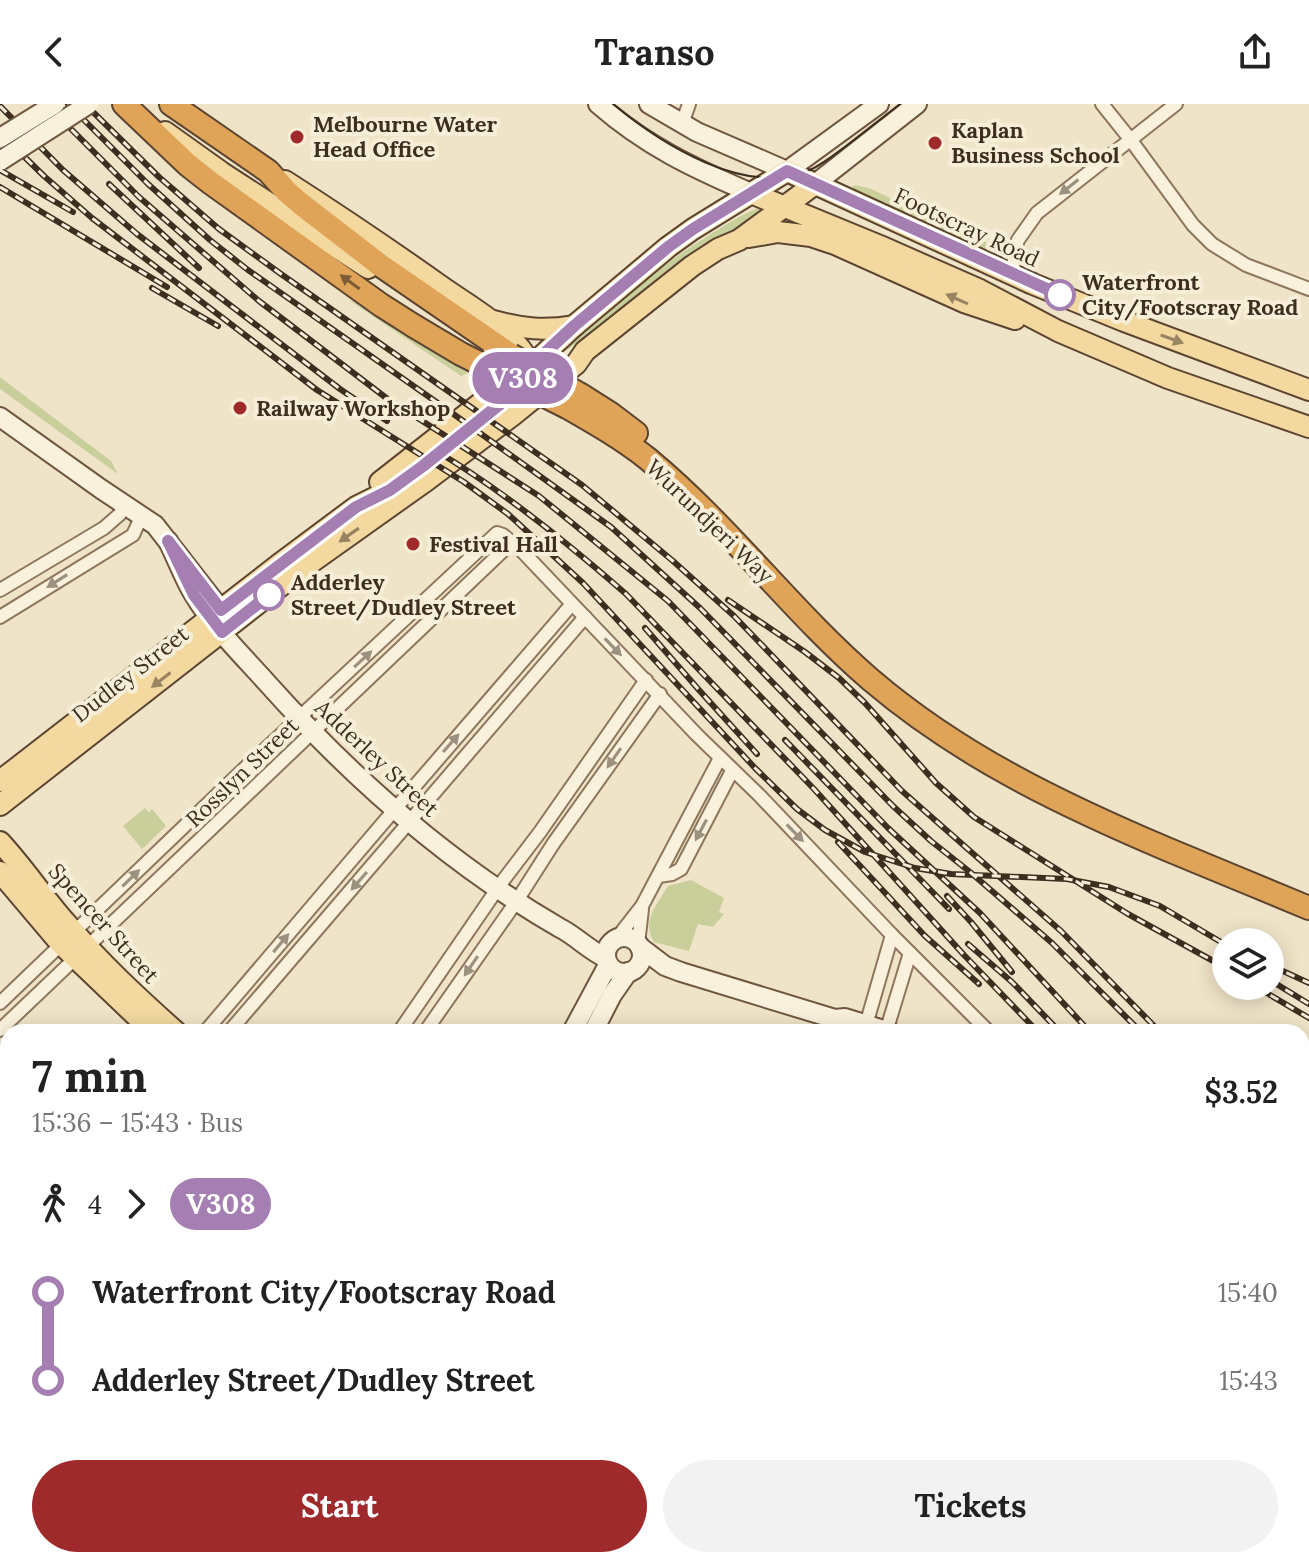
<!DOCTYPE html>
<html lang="en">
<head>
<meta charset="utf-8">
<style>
  :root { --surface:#fff; --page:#f2f2f2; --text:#222; --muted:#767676; --accent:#9e2a2b }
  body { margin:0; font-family:Lora,serif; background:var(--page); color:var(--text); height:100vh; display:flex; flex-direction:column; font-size:30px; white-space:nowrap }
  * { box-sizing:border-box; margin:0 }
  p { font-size:26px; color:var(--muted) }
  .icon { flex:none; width:44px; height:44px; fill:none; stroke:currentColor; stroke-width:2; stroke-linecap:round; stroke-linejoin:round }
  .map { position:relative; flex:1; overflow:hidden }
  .panel { position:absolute; left:0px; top:920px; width:1310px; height:544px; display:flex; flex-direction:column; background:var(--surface); border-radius:24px 24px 0 0; box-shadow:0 4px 20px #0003 }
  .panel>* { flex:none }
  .badge { padding:0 16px; border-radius:26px; font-size:28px; line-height:52px }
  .buttons { position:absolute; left:1212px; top:824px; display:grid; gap:16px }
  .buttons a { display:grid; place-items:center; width:72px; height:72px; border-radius:50%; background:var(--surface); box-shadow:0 4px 20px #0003; font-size:40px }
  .map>.badge { position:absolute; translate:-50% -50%; box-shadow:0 0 0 4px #fff }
  .legs { display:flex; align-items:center; gap:12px; height:88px; padding:0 32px; font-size:26px }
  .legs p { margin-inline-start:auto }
  .overview { display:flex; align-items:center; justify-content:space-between; height:136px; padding:0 32px }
  h1 { font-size:44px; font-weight:800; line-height:60px }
  .primary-button { display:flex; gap:16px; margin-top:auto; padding:16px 32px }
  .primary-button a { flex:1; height:92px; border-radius:48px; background:var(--accent); color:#fff; font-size:32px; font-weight:800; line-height:92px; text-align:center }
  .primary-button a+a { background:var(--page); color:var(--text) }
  ul { padding:0 32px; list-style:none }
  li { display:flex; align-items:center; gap:28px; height:88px; font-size:30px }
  li i { display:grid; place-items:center; width:12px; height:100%; margin:0 10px; background:currentColor }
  li i::after { content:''; width:20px; height:20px; margin:-10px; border:6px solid; border-radius:50%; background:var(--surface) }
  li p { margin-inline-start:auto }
  li:first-child i { background:linear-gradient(#0000 50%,currentColor 0) }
  li:last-child i { background:linear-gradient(currentColor 50%,#0000 0) }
  header { display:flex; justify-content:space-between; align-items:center; height:104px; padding:0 32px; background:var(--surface); font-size:36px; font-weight:800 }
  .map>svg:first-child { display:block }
  .green { fill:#c9cf9b }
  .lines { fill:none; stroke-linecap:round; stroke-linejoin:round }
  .street-casing { stroke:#8d765c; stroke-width:16 }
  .secondary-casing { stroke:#6f573f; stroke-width:22 }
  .primary-casing { stroke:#5b4430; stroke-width:24 }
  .highway-casing { stroke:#5b4430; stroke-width:26 }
  .street { stroke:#faf1dc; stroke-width:12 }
  .secondary { stroke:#faf1dc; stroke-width:18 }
  .primary { stroke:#f3d9a0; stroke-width:20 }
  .highway { stroke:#e0a458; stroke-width:22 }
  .tram { stroke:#3d2e20; stroke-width:2 }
  .rail-casing { stroke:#3d2e20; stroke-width:6 }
  .rail { stroke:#f7eed8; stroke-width:3; stroke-dasharray:9; stroke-linecap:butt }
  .secondary-bridge-casing { stroke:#6f573f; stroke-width:22; stroke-linecap:butt }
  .primary-bridge-casing { stroke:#5b4430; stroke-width:24; stroke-linecap:butt }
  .highway-bridge-casing { stroke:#5b4430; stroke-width:26; stroke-linecap:butt }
  .secondary-bridge { stroke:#faf1dc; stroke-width:18 }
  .primary-bridge { stroke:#f3d9a0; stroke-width:20 }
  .highway-bridge { stroke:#e0a458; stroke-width:22 }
  .oneway { fill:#9c907e }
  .oneway2 { fill:#7e5d36 }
  .oneway3 { fill:#988460 }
  .line-1-casing { stroke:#fff; stroke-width:18 }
  .line-1 { stroke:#a57fb2; stroke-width:12 }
  .poi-dot { fill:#9e2a2b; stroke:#f7eed8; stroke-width:3 }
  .stop-1-dot { fill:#fff; stroke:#a57fb2; stroke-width:4 }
  .labels { text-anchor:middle; stroke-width:8; stroke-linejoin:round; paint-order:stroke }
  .poi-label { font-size:22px; font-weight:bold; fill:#3d2e20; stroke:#f7eed8; text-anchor:start }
  .street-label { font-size:22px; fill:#3d2e20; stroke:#f7eed8 }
  .stop-label { font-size:22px; font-weight:bold; fill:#3d2e20; stroke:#f7eed8; text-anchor:start }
</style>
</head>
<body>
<header><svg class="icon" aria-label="back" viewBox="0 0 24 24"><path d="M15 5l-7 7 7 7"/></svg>Transo<svg class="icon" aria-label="share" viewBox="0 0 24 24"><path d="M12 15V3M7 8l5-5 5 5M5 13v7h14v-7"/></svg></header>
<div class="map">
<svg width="1309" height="1464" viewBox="0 0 1309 1464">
  <rect width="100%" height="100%" fill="#f0e4c8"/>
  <g class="green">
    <polygon points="854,81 869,84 1009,149 1008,156 852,84"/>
    <path d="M 761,103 L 765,104 L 763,112 L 688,154 L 570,244 L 565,247 L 559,247 C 606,207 654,166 706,133 C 723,122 742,110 761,103 Z"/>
    <polygon points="349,196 459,238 489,268 481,288 478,276 472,267 461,272"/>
    <polygon points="0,273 111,357 118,370 0,285"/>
    <polygon points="145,704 149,708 152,705 166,722 142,745 123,722"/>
    <path d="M 691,776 L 724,794 L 719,808 L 724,810 L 713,823 L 698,820 L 689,847 L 654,838 C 641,817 657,801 668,782 Z"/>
  </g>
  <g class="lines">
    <defs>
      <g id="street">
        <polyline points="1102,0 1130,35 1193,121 1212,140 1246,161 1309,185"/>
        <polyline points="682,20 689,0"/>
        <polyline points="1013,171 1014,149 1018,136 1037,109 1176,0"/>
        <polyline points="0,486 104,424 120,410 124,400"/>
        <polyline points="0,513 133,431 142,411"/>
        <polyline points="659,772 672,770 681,765 732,667"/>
        <polyline points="617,834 642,802 720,654"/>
        <polyline points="638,840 642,805"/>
        <polyline points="0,899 245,664 497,429 503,431 522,447 697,631 759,691 892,831 989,928"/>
        <polyline points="0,926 512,438"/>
        <polyline points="205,928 395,705 572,500"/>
        <polyline points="229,928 585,513"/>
        <polyline points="399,928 502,778 540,728 646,576"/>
        <polyline points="425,928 516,798 553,740 660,590"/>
        <polyline points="864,928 892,831"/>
        <polyline points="886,928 910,849"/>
        <polyline points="0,1170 8,1161"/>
        <polyline points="0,1200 8,1191"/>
        <polyline points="1302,1293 1309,1293"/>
        <polyline points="0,1454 7,1464"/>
        <polyline points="222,1456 223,1464"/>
        <polyline points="425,1456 426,1464"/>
        <polyline points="445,1456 445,1464"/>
        <polyline points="33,1464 38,1456"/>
        <polyline points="56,1464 62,1456"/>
        <polyline points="1108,1464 1216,1457"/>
      </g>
      <g id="secondary">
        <path d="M 598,0 C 646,42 693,64 751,89"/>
        <polyline points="649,0 697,28 787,67 879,0"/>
        <polyline points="815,80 917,0"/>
        <polyline points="0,313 101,385 155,421 229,516"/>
        <path d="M 168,437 C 177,455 184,475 194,491 C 214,524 243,552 268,580 C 353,675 449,760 560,824 C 576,832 590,847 606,854"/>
        <circle cx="624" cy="851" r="18"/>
        <polyline points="640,843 665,862 681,868 835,915 845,914 890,928"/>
        <polyline points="572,928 608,861"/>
        <polyline points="593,928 612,891 628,868"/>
        <polyline points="781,1456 781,1464"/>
        <polyline points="795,1456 795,1464"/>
        <polyline points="1046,1456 1047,1464"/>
        <polyline points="1062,1456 1062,1464"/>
        <polyline points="869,1464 989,1456"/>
      </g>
      <g id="primary">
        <polyline points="165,28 221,68 368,164"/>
        <path d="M 285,77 C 338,111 390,146 442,183 C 473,205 516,227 532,264"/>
        <polyline points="751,89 880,142 980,186 1058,227 1168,274 1309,323"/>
        <polyline points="749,133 778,128 811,132 835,140 964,198 1015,215"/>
        <path d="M 494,217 C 522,225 545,227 574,222"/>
        <path d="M 380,378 L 486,295 C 496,281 496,269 491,253"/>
        <polyline points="0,677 281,459 356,403 390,386 423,362 500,300 514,285 531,262 574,222 668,143 693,125 787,67 1033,180 1124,217 1309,286"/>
        <polyline points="0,701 306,462 427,376 513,311 576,260 585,247 692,162 718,145 739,136 815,80"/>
        <path d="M 0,738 C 24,764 43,793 66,819 C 100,859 138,894 176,928"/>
        <polyline points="0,768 61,840 153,928"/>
      </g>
      <g id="highway">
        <polyline points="124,0 188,61 211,79 381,201 414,222"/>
        <polyline points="171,0 268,67 287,88 301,100 380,161 511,251"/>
        <polyline points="581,291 611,310 636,329"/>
        <path d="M 567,303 C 595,319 623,335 648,355 C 729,422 792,508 871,576 C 960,652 1063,701 1169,746 C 1216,765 1262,785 1309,804"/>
        <polyline points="0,1242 8,1249"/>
        <polyline points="0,1263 8,1269"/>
        <polyline points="286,1456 301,1464"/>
        <polyline points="329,1456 346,1464"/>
      </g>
    </defs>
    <use href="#street" class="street-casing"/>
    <use href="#secondary" class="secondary-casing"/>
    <use href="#primary" class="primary-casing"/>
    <use href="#highway" class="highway-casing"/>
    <use href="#street" class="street"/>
    <use href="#secondary" class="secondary"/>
    <use href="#primary" class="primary"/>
    <use href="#highway" class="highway"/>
    <g class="tram">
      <path d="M 613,0 C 660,39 747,95 810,66 C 823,60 834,51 846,42 C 864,28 882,14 900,0"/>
      <polyline points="0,51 80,0"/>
    </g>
    <defs>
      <g id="rail">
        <polyline points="46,0 139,93 259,197 385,293 539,392 668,497 888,724 980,809 1090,928"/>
        <polyline points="68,0 148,80 210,136 248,166 452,309 611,423 700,504 893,702 931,737 970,768 1052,839 1141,928"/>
        <polyline points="85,0 159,73 219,125 281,170 582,381 673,457 734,512 902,687 1061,827 1160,928"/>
        <polyline points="0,2 63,66 137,130 340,285 387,317"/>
        <polyline points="0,29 44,72 92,114 317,286 464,378 508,410 583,479 755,664 797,705 825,726 865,748 915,764 951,770 1067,775 1109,783 1160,802 1226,841"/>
        <polyline points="0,66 73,108"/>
        <polyline points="109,80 199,164"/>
        <polyline points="0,83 167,183"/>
        <polyline points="152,184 218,222"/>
        <path d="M 438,348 C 503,387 569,440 626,490 L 814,685 L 964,851 L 1038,928"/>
        <polyline points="728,496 805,548 839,574 865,599 936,679 974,713 1128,810 1226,864"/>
        <polyline points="645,524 699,586 757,650"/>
        <polyline points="785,636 949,805"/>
        <polyline points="838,738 925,832 979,880"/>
        <polyline points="947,792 971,818 1012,868"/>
        <polyline points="968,840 1012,878 1060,928"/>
        <polyline points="1270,861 1309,879"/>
        <polyline points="1270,876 1309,900"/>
        <polyline points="1255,882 1309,914"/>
        <polyline points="1302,1086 1309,1094"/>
        <polyline points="1302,1139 1309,1146"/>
        <polyline points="1302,1166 1309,1173"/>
        <polyline points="1302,1194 1309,1200"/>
      </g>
    </defs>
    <use href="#rail" class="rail-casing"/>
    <use href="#rail" class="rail"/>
    <defs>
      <g id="secondary-bridge">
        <polyline points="0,34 55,0"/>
        <polyline points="0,57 89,0"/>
      </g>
      <polyline id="primary-bridge" points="1302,1197 1309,1192"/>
      <g id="highway-bridge">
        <polyline points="414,222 461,250 567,303"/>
        <polyline points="511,251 581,291"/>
      </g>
    </defs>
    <use href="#secondary-bridge" class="secondary-bridge-casing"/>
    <use href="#primary-bridge" class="primary-bridge-casing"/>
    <use href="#highway-bridge" class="highway-bridge-casing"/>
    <use href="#secondary-bridge" class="secondary-bridge"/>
    <use href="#primary-bridge" class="primary-bridge"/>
    <use href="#highway-bridge" class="highway-bridge"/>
  </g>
  <defs><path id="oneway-solid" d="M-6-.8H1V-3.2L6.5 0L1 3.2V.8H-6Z" transform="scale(2)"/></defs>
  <g class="oneway">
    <use href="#oneway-solid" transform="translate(1069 83) rotate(142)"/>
    <use href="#oneway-solid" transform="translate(57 477) rotate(148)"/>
    <use href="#oneway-solid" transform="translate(613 543) rotate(46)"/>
    <use href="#oneway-solid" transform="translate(363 555) rotate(-43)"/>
    <use href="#oneway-solid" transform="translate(451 639) rotate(-49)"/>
    <use href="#oneway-solid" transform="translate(614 654) rotate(125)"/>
    <use href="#oneway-solid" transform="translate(701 726) rotate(118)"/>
    <use href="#oneway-solid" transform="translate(795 729) rotate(46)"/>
    <use href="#oneway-solid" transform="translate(131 774) rotate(-44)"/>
    <use href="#oneway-solid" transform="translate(359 777) rotate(131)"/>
    <use href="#oneway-solid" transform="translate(281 839) rotate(-50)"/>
    <use href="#oneway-solid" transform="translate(471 862) rotate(124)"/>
  </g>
  <use class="oneway2" href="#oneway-solid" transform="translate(350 178) rotate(-144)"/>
  <g class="oneway3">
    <use href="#oneway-solid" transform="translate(957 195) rotate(-156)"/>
    <use href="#oneway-solid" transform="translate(1172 235) rotate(20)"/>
    <use href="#oneway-solid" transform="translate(349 431) rotate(145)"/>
    <use href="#oneway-solid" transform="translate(161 576) rotate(142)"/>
  </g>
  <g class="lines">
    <defs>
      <polyline id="line-1" points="269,491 222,528 194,491 168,437 221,506 356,403 390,386 423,362 500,300 514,285 531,262 574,222 668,143 693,125 787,67 1060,191"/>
    </defs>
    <use href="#line-1" class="line-1-casing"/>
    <use href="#line-1" class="line-1"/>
  </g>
  <g class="poi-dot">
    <circle cx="297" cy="33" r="8"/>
    <circle cx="935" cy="39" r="8"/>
    <circle cx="240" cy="304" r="8"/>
    <circle cx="413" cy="440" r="8"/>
  </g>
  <g class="stop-1-dot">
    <circle cx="1060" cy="191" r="14"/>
    <circle cx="269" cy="491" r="14"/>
  </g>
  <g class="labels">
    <g class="poi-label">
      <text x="313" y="28">Melbourne Water<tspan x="313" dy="25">Head Office</tspan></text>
      <text x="951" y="34">Kaplan<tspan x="951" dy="25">Business School</tspan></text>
      <text x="256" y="312">Railway Workshop</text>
      <text x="429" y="448">Festival Hall</text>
    </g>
    <g class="street-label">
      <text transform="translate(967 123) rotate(25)" y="8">Footscray Road</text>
      <text transform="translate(710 417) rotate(44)" y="8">Wurundjeri Way</text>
      <text transform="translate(130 570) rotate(-38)" y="8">Dudley Street</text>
      <text transform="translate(377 654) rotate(43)" y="8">Adderley Street</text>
      <text transform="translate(242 668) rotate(-44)" y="8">Rosslyn Street</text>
      <text transform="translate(104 819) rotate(48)" y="8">Spencer Street</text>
    </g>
    <g class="stop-label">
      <text x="1082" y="186">Waterfront<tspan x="1082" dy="25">City/Footscray Road</tspan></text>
      <text x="291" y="486">Adderley<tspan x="291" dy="25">Street/Dudley Street</tspan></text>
    </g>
  </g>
</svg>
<div class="buttons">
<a><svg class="icon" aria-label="layers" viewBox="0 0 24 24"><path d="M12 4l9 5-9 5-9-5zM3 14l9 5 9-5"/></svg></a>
</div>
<b class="badge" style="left:523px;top:274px;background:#a57fb2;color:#fff">V308</b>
<section class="panel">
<div class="overview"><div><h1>7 min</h1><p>15:36 – 15:43 · Bus</p></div><b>$3.52</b></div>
<div class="legs"><svg class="icon" aria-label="walk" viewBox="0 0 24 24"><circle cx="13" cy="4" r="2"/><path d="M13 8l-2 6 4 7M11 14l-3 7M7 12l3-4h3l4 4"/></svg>4<svg class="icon" aria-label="forward" viewBox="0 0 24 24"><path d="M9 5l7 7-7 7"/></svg><b class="badge" style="background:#a57fb2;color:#fff">V308</b></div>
<ul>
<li><i style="color:#a57fb2"></i><b>Waterfront City/Footscray Road</b><p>15:40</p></li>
<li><i style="color:#a57fb2"></i><b>Adderley Street/Dudley Street</b><p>15:43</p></li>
</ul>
<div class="primary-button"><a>Start</a><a>Tickets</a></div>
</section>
</div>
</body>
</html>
